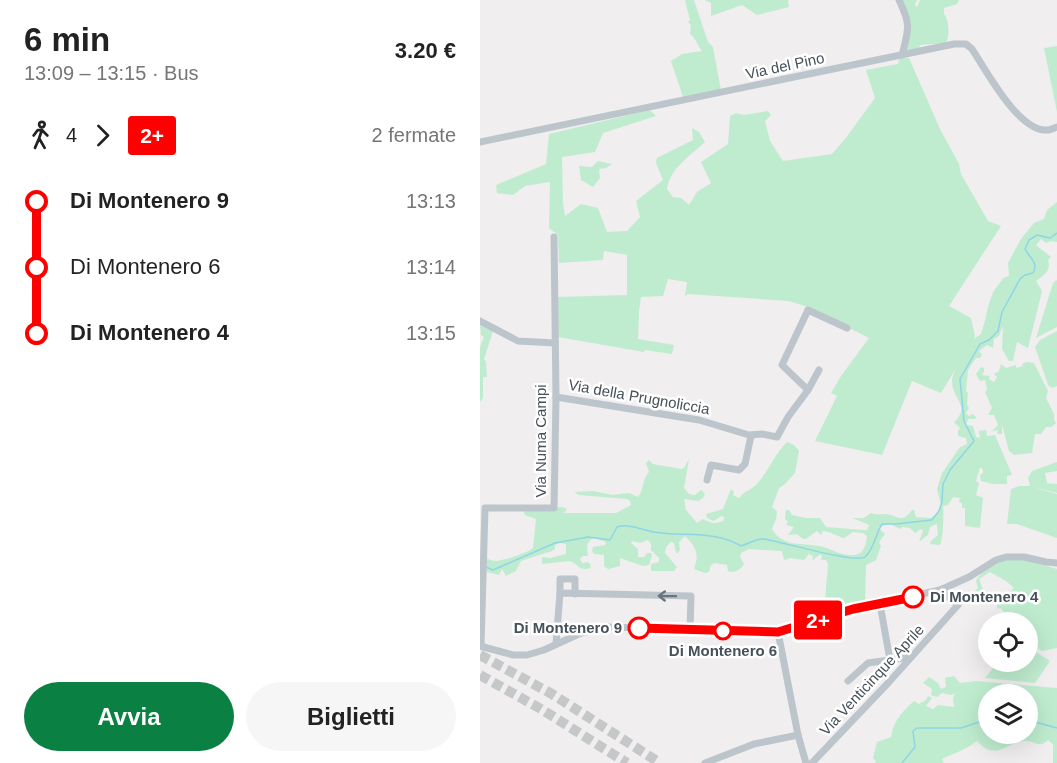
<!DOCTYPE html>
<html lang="it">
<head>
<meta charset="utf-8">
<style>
  :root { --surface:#fff; --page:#f6f6f6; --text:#222; --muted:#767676; --accent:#0b8043 }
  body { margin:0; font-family:Helvetica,sans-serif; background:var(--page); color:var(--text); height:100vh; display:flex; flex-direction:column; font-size:22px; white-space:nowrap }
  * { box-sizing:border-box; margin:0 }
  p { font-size:20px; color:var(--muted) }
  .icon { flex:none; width:33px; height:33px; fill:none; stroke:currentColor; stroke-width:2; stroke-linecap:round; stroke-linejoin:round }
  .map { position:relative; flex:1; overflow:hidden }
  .side { display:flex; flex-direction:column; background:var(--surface); width:480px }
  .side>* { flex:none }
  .badge { padding:0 12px; border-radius:4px; font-size:21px; line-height:39px }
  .fabs { position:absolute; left:498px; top:612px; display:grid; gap:12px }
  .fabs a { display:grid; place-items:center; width:60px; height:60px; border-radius:50%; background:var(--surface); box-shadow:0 6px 24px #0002; font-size:30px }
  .map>.badge { position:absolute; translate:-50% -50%; box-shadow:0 0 0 3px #fff }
  .legs { display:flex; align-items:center; gap:9px; height:66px; padding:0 24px; font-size:20px }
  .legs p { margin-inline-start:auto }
  .head { display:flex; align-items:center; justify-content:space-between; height:102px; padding:0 24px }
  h1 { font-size:33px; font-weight:700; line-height:45px }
  .primary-button { display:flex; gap:12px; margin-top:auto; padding:12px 24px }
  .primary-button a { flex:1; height:69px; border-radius:36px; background:var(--accent); color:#fff; font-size:24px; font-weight:700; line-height:69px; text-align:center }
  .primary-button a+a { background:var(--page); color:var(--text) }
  ul { padding:0 24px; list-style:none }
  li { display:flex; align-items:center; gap:21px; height:66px; font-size:22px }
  li i { display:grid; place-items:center; width:9px; height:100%; margin:0 8px; background:currentColor }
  li i::after { content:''; width:15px; height:15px; margin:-8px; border:4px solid; border-radius:50%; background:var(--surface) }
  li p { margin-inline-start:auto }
  li:first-child i { background:linear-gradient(#0000 50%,currentColor 0) }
  li:last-child i { background:linear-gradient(currentColor 50%,#0000 0) }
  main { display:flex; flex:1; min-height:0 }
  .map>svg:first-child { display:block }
  .green { fill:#bfeccf; fill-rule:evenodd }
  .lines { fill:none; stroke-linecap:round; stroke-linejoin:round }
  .stream { stroke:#8fd5e6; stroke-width:1.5 }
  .highway-tunnel { stroke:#c6c7c9; stroke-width:10; stroke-dasharray:10 5; stroke-linecap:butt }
  .minor { stroke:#bdc5cc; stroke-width:7 }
  .oneway { stroke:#6a747c }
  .line-1-casing { stroke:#fff; stroke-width:14 }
  .line-1 { stroke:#f00; stroke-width:9 }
  .stop-1-dot { fill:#fff; stroke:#f00; stroke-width:3 }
  .labels { text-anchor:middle; stroke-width:5; stroke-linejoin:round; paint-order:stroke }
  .street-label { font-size:15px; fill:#47515a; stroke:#fff }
  .stop-label { font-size:15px; font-weight:bold; fill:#47515a; stroke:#fff; text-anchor:start }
</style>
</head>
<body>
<main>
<section class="side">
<div class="head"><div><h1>6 min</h1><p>13:09 – 13:15 · Bus</p></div><b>3.20 €</b></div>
<div class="legs"><svg class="icon" aria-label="walk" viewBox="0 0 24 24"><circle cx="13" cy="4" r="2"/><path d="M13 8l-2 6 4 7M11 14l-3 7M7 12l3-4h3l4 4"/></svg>4<svg class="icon" aria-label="forward" viewBox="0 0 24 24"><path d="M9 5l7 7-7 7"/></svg><b class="badge" style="background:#f00;color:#fff">2+</b><p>2 fermate</p></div>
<ul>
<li><i style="color:#f00"></i><b>Di Montenero 9</b><p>13:13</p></li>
<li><i style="color:#f00"></i><span>Di Montenero 6</span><p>13:14</p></li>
<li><i style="color:#f00"></i><b>Di Montenero 4</b><p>13:15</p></li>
</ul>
<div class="primary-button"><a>Avvia</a><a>Biglietti</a></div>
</section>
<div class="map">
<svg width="577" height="763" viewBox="0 0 577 763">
  <rect width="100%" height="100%" fill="#f0eeee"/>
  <g class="green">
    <path d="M 205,0 L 214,0 L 228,42 L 233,47 L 241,91 L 204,100 L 191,61 L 202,54 L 222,51 C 217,45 216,38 210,34 L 211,25 L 208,22 L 210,20 Z"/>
    <polygon points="225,0 308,0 309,7 277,15 262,5 231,16 231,3"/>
    <path d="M 421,0 L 437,0 L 435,5 L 437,7 L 440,0 L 479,0 L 477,4 L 464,8 L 464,14 C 469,19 470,36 466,43 L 440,45 L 438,51 L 425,49 L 427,39 Z"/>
    <polygon points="577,46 577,112 564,48"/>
    <path d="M 419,58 L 429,58 L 460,129 L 479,164 L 481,174 L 508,221 L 521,226 L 469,306 L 491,318 L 495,336 L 494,339 L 501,334 C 506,320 507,307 512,295 C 514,289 520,284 523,278 L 529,276 L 528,263 L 541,239 L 554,223 L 564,219 L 567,210 L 577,202 L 577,242 L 571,241 L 566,243 L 561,239 L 556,245 L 571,257 L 568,260 C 572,270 563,276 556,281 L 562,291 L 548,348 L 537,342 L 533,361 L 529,361 L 522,349 L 523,326 L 519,336 L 514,339 L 513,348 L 507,345 L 499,351 L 502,355 L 500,358 L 496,358 L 488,370 L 486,391 L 488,393 L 487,405 L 489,408 L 486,413 L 489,416 L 493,414 L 496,417 L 495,419 L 488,419 L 486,425 L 493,426 L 496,437 L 500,438 L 499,431 L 506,430 L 507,436 L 515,435 L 532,475 L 527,476 L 527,484 L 513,484 L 501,481 L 500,475 L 503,473 L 503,470 L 500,467 L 496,481 L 499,483 L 496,495 L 503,498 L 500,528 L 485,526 L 485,508 L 482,508 L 482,503 L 479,502 L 480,498 L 473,497 L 468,505 L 463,506 C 464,515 463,538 460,545 L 450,544 L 451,541 L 458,535 L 457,524 L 450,527 L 448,535 L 439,542 L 443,531 L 441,529 L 435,533 L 430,528 L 423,527 L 420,529 L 410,524 L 398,527 L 405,534 L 399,542 L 401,546 L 396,560 L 386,565 L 385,603 L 363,607 L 344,613 L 348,564 L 346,560 L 341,560 L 342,555 L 339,555 L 332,561 L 333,556 L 329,554 L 324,560 L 311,558 L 304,560 L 302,551 L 269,549 L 261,553 L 260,557 L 264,564 C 261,569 255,574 248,571 L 247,565 L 235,563 L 231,565 L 229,572 L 225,573 L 214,569 C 220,553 215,546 205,536 L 199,542 L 200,550 L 198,553 L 196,553 L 194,543 L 191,542 L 186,547 L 185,553 L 197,567 L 194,571 L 171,571 L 171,564 L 179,562 L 179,558 L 171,550 L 171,544 L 168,540 L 160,543 L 152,541 L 151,543 L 158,549 L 158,557 L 164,557 L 167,553 L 171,553 L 172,555 L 169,565 L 163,566 L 140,558 L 140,566 L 128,569 L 124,566 L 124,555 L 114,554 L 112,551 L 113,547 L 125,545 L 126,542 L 114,538 C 106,541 107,548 108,556 L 103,556 L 100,559 L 102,563 L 108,562 L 111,565 L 110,568 C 100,572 98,564 90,561 L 62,564 L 62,557 L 70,558 L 86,554 L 86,544 L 80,543 L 75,545 L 75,549 L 72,551 L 41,561 L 36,571 L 26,576 L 22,569 L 19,575 L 7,572 L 6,559 C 9,559 13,561 16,561 C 22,561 50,552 53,548 L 56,519 L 45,515 L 43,510 L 82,507 L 87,509 L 84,513 L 136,513 L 151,505 L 150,501 L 147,499 L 99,495 L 94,492 L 113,491 L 133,495 L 149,493 L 158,497 C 164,490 162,479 169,472 L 166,463 L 169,460 L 173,464 L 201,469 L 204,468 L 209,459 L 204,488 L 209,494 L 215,495 L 221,490 L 225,494 L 223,498 L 218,501 L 204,499 L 206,510 L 217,523 L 223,519 C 230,523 237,525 244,520 L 244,517 L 241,516 L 234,521 L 227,518 L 226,514 L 243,509 L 251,489 L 254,492 L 253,495 L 259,498 C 264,491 272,490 278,483 C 289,470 295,454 307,442 L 314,445 L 319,451 L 315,473 L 305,484 L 299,488 L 292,507 L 297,511 L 296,519 L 292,529 C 302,547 322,543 339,546 C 351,548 367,560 380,553 C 385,550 386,542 387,536 L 383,533 L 373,532 L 364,538 C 357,536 352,532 343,531 L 341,535 L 337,531 L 326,539 L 323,539 L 317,534 L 308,535 L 314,527 L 306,525 L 308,522 L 305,519 L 306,510 L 309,510 L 312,515 L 326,518 L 340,518 L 346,527 L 384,530 L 387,530 L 389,525 L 373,518 L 384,518 L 391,513 C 396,515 400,514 406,514 C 419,516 421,524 432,510 L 434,510 L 436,517 L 450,518 L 457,514 L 461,505 L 457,489 L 462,473 L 480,447 L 487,444 L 486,438 L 478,436 L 478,431 L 480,428 L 474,422 C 492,405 471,399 472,380 C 472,377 474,374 475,370 L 461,393 L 432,381 L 402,455 L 335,441 L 357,396 L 351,393 L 361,376 L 389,338 L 325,306 L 308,301 L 208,294 L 205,296 L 207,282 L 188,279 L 183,296 L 161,297 L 159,311 L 158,339 L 194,345 L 192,354 L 165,350 L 164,352 L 78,337 L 78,297 L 147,295 L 147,255 L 124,251 L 123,260 L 79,263 L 78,235 L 69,228 L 70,182 L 45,186 L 33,195 L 17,193 L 16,185 L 66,164 L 69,134 L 170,110 L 176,116 L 123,133 L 115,152 L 82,157 L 83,203 L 85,216 L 101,204 L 118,208 L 127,232 L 147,231 L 160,217 L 156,201 L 183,180 L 176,163 L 177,158 L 213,140 L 212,128 L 219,132 L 225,142 C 210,156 190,168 187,189 L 193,197 L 201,198 L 209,205 L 217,192 L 231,183 L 221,162 L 248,144 L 250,116 L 256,113 L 264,115 L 288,111 L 291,115 L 285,121 L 290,141 L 303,161 L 352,154 L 365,139 L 395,98 L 386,70 L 418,64 Z"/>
    <polygon points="118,161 132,164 126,168 119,169 120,178 113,187 101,180 99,166 112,167"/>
    <polygon points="577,280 577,327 556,338 573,283"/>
    <polygon points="0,325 13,331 4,359 6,362 7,377 3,377 3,398 0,402 0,347 4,337 1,335"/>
    <polygon points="577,331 577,386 572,388 568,385 555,347 560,340"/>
    <polygon points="546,362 554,363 568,391 566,398 574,414 574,420 576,423 571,427 566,427 561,434 555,434 552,453 534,455 529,451 522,425 522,434 517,434 518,430 512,431 518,425 514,415 508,415 512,408 505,392 507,390 505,380 500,381 496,374 501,367 504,368 504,372 502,375 510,376 509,379 514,382 517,377 514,374 519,371 521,364 526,368 536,365 536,368 543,366 542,364"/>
    <polygon points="577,462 577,471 565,473 567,483 563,483 577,484 577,493 552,487 577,494 577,538 537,524 527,524 531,489 539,486 550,486 548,478 552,471"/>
    <path d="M 526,558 L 543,559 L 577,569 L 577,648 L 562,651 L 548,642 L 548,622 L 517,622 L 519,616 L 524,612 L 520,608 L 517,609 L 517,604 L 534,588 L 526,581 L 510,572 L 499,579 L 503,590 L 494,592 L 498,588 L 496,581 C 502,569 515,564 526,558 Z"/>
    <polygon points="548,647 570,661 555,683 505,678 518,662 548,662"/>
    <path d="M 474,676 L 480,683 L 496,681 L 577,688 L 577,763 L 573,763 L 573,744 L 568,740 C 559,749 556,741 546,741 C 532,740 523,754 509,750 C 505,749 500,744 497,741 C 486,750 474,753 462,759 L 464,763 L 395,763 L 396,761 L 393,758 L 397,742 L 411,737 C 414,720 422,712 434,701 L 439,704 L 446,700 L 448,696 L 452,698 L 446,706 L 453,709 L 458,705 L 474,707 L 473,698 L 475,693 L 472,695 L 462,693 L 457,697 L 451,695 L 452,689 L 443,683 L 449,677 L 458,683 L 461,689 L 466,687 L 465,678 ZM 508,694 L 548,694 L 548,734 L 508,734 Z"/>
  </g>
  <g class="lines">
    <g class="stream">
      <path d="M 6,567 L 13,570 L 75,543 L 108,537 L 130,540 L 137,527 C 149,523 162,530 174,532 C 203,537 235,530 261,546 C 268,544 277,538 284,539 C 299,541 376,564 385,557 C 394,549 396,533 402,524 L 416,524 L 452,520 L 459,511 L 462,502 L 463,484 L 470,470 L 494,441 L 484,421 L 480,379 L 500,344 L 509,340 L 518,331 L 522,312 L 540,279 L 545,275 L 553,273 C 559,263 549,257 545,249 L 549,240 L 557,235 L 570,238 L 577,233"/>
      <polyline points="548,720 577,728"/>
      <polyline points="422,763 435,747 433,731 437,728 481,728 508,719"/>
    </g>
    <g class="highway-tunnel">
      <polyline points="0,655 72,694 180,763"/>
      <polyline points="0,675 61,709 147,763"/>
    </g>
    <g class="minor">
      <path d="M 419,0 C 431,25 429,28 422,55"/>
      <path d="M 0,142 L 474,44 L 486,44 L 492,49 C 506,70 539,133 568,130 C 571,130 574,128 577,127"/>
      <polyline points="0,321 38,341 75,343"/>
      <polyline points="328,390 339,370"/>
      <polyline points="76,397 219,420 269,435 282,434 297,437 308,417 328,390 302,365 328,310 367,328"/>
      <polyline points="227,480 231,465 259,470 265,464 271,436"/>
      <polyline points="80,593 80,579 95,579 95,594"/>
      <polyline points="400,604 410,660"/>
      <polyline points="298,632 318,735 326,763"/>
      <polyline points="76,644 80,593 211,596 210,630"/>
      <polyline points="0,646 33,655 47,655 64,650 101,633 128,627 298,632 373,609 460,590 489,577 516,560 526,557 544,557 566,562 577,563"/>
      <polyline points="1,646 5,508 74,508 76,397 74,237"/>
      <polyline points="368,681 388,663 431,657"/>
      <polyline points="225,763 274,744 318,735"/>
      <polyline points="332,763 409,682 478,605 460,590"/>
    </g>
  </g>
  <defs><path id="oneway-shaft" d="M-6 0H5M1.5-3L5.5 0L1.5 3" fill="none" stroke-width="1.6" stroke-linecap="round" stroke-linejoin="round" transform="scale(1.5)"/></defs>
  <use class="oneway" href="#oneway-shaft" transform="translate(187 596) rotate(-179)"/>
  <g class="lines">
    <defs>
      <polyline id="line-1" points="159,628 298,632 373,609 433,597"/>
    </defs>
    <use href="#line-1" class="line-1-casing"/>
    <use href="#line-1" class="line-1"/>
  </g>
  <g class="stop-1-dot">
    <circle cx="433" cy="597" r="10"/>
    <circle cx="159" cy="628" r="10"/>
    <circle cx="243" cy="631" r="8"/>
  </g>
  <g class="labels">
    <g class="street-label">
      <text transform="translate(305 66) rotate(-12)" y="5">Via del Pino</text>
      <text transform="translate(159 397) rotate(10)" y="5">Via della Prugnoliccia</text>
      <text transform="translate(61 441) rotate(-90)" y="5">Via Numa Campi</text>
      <text transform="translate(392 680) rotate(-47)" y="5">Via Venticinque Aprile</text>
    </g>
    <g class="stop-label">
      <text x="450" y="602">Di Montenero 4</text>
      <text x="142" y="633" text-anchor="end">Di Montenero 9</text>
      <text x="243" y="656" text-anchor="middle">Di Montenero 6</text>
    </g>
  </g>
</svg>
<div class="fabs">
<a><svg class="icon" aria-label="locate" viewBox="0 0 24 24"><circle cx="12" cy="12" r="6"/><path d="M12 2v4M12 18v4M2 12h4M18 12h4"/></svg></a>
<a><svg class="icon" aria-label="layers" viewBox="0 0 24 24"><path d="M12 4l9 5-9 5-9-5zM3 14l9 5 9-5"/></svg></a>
</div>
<b class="badge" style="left:338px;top:620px;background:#f00;color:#fff">2+</b>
</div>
</main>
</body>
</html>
